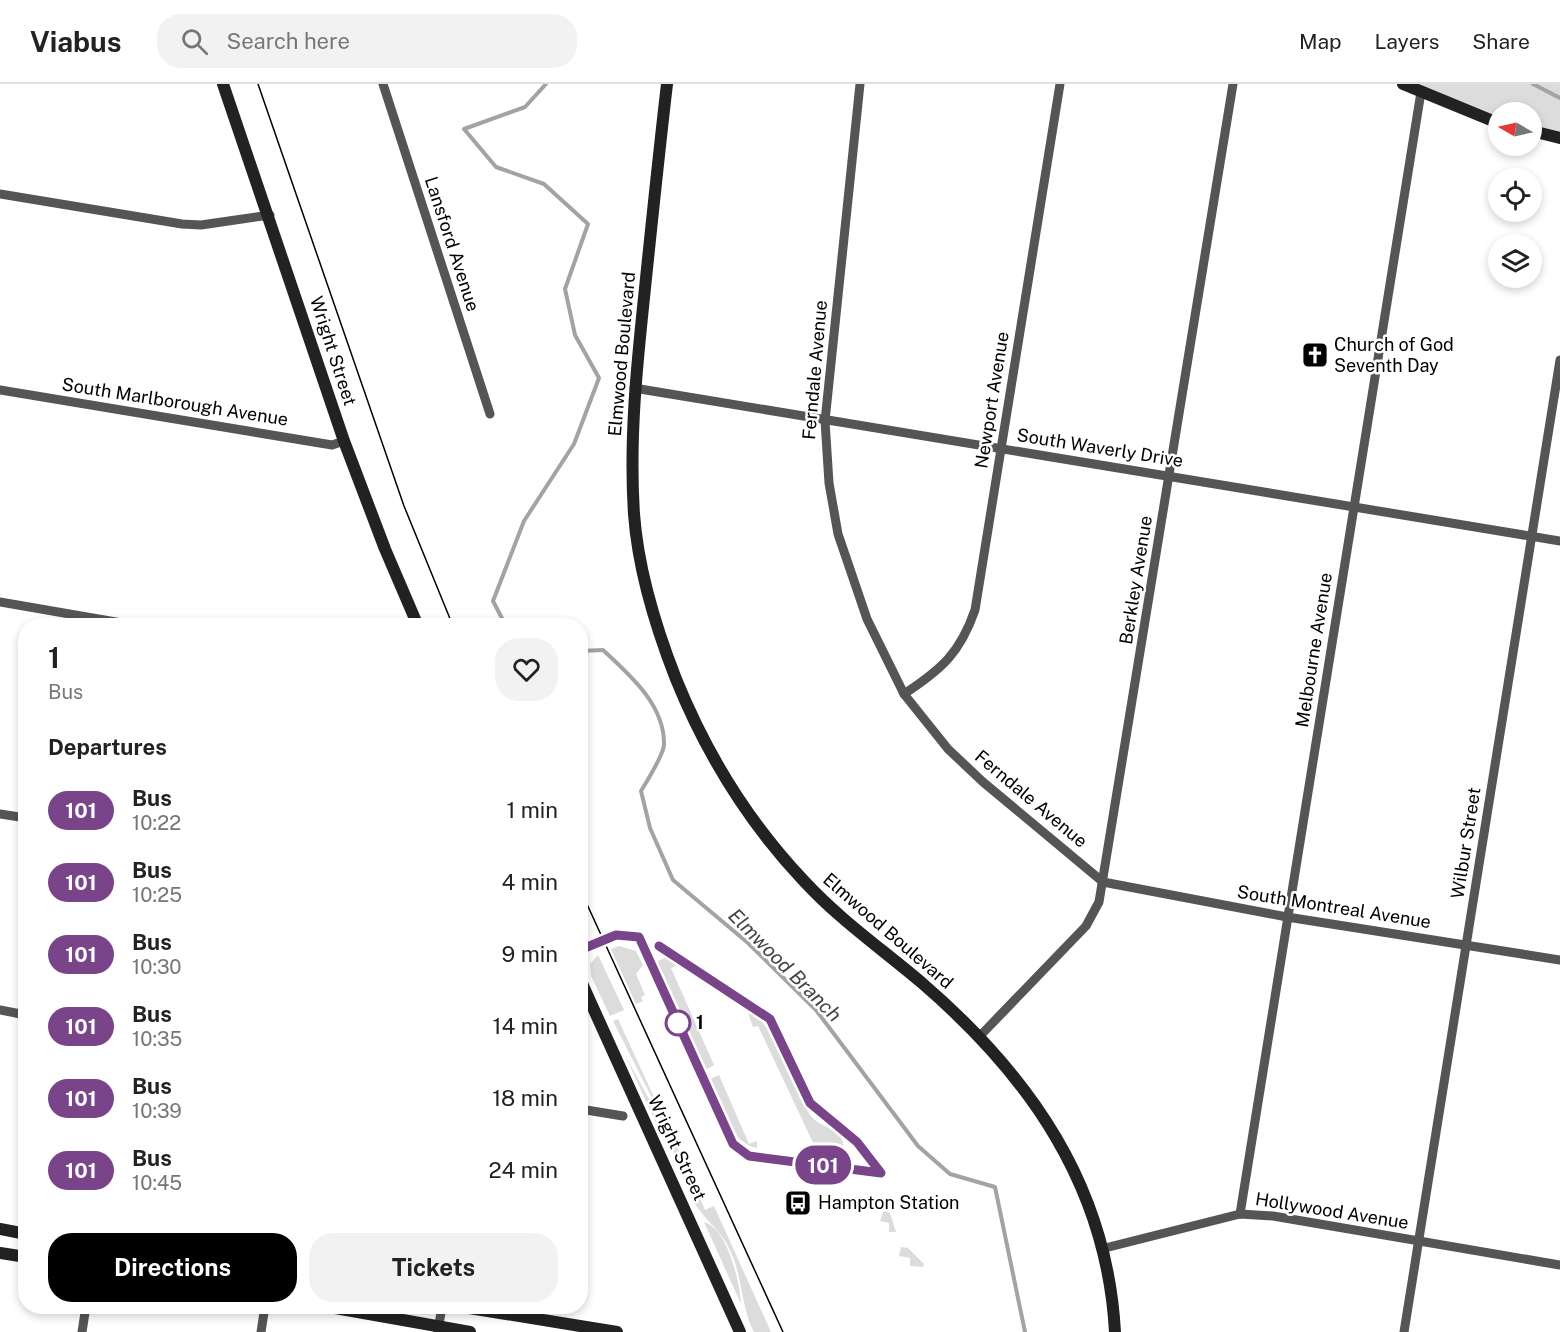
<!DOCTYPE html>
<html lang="en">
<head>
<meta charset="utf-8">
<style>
  :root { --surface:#fff; --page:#f2f2f2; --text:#222; --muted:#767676; --line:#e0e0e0; --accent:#000 }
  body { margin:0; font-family:"Public Sans",sans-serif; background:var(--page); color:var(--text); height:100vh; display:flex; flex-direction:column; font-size:22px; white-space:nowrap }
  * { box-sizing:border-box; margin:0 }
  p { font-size:20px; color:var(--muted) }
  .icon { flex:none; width:33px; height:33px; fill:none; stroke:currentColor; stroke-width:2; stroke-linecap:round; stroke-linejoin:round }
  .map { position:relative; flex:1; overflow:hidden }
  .panel { position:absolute; left:18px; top:534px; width:570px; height:696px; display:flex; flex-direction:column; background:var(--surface); border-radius:24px; box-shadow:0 3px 9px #0003 }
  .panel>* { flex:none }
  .badge { padding:0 12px; border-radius:20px; font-size:21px; line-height:39px }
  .needle { width:39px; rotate:279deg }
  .fabs { position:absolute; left:1488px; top:18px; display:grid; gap:12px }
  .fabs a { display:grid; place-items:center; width:54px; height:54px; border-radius:50%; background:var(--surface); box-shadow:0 3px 9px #0003; font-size:30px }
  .map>.badge { position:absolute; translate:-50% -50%; box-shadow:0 0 0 3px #fff }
  h2 { padding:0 30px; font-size:22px; line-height:54px }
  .round { display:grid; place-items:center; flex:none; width:63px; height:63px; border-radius:24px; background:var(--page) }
  .overview { display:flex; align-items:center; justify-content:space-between; height:102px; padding:0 30px }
  h1 { font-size:28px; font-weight:700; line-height:45px }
  .action { display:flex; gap:12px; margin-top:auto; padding:12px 30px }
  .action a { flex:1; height:69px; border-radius:24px; background:var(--accent); color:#fff; font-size:24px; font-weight:700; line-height:69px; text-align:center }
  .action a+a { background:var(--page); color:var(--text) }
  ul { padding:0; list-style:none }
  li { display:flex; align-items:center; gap:18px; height:72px; padding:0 30px }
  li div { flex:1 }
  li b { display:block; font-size:22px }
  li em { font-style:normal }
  li .badge { min-width:66px; font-weight:700; text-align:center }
  header { display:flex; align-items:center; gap:36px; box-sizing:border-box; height:84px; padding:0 30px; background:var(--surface); border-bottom:2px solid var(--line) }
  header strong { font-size:28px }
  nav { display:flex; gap:33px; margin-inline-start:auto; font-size:21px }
  .search { width:420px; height:54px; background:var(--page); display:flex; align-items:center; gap:15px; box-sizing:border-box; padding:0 21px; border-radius:24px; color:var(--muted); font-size:22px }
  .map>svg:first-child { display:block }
  .green { fill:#dcdcdc }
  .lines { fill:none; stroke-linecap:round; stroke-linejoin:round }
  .stream { stroke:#a3a3a3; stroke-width:4 }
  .street { stroke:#555; stroke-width:9 }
  .secondary { stroke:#222; stroke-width:12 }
  .tram { stroke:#000; stroke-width:1.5 }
  .line-casing { stroke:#fff; stroke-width:14 }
  .line { stroke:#794489; stroke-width:9 }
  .stop-dot { fill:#fff; stroke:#794489; stroke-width:3 }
  .labels { text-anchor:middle; stroke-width:5; stroke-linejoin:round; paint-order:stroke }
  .street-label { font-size:18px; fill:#000; stroke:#fff }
  .poi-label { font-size:18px; fill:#000; stroke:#fff; text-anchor:start }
  .stop-label { font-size:18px; font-weight:bold; fill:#000; stroke:#fff; text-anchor:start }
  .water-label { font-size:20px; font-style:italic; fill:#444; stroke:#fff }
</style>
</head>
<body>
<header>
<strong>Viabus</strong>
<div class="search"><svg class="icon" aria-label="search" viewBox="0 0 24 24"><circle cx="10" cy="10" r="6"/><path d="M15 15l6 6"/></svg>Search here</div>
<nav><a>Map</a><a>Layers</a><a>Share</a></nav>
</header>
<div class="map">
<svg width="1560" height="1248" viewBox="0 0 1560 1248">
  <rect width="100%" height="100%" fill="#fff"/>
  <g class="green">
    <polygon points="1416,0 1560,0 1560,48 1532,41 1532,28 1498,28 1498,32"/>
    <polygon points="619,862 636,867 643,881 636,890 645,911 641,913 643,917 636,920 611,865"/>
    <polygon points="598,871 624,926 610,932 591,892 590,880"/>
    <polygon points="667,873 677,881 671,884 714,981 705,986 657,884 658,877"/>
    <path d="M 748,929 C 778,937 793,1008 811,1032 C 821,1046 847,1043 843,1067 L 830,1074 L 816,1065 L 758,942 L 753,943 Z"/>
    <polygon points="618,935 688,1087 685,1089 689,1098 686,1100 653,1016 613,937"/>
    <polygon points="625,971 649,1015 665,1059"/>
    <path d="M 719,991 L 749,1060 L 757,1057 L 757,1064 C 728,1058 720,1019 710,995 Z"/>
    <path d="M 694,1099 L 705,1126 L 714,1122 L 771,1248 L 754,1248 C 740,1221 743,1191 729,1164 C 722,1149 710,1140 700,1127 C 694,1120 691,1110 687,1102 Z"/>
    <polygon points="886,1127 890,1129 896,1148 889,1148 889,1139 880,1137 883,1128"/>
    <path d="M 704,1138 C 727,1144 740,1198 741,1220 Z"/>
    <polygon points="901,1163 908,1164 924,1180 923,1183 910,1182 910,1174 899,1172"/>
  </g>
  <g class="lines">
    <g class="stream">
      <polyline points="1533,0 1560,14"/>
      <polyline points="506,542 493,517 524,437 574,360 599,294 575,251 565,205 588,140 544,100 496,83 464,45 525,23 546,0"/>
      <path d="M 580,567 L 603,566 C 630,591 665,621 664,661 C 663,672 647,697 641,707 L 650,744 L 673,796 L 748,859 L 816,926 L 918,1062 L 950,1090 L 995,1103 L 1025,1248"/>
    </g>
    <g class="street">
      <polyline points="383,0 490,330"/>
      <polyline points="860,0 825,337 829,399 838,450 867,535 904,610 948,665 983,698 1103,798 1287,833 1560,876"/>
      <polyline points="0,110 182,140 201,141 270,131"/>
      <polyline points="634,304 1560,457"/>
      <polyline points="0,306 332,361 344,357"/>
      <polyline points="0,518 139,542"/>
      <path d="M 904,610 C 942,585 960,569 975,526 L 1060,0"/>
      <polyline points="0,730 26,734"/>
      <polyline points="0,926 26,931"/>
      <polyline points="979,953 1086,842 1099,818 1233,0"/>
      <polyline points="580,1025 623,1032"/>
      <polyline points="1240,1130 1421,8"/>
      <polyline points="1101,1165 1240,1130 1273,1132 1560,1181"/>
      <polyline points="438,1247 442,1222"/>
      <polyline points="82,1248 86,1222"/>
      <polyline points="261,1248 265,1222"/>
      <polyline points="1404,1248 1560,276"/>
    </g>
    <g class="secondary">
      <polyline points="223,0 344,357 385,465 418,542"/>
      <path d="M 667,0 C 659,68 652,136 645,204 C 637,280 629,354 634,430 C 638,485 656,544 676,595 C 706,669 749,739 804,797 C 840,836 882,865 922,899 C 1030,992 1107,1102 1115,1248"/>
      <polyline points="1403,0 1498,39"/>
      <polyline points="1532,47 1560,54"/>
      <polyline points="580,895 740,1248"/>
      <polyline points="0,1145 26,1150"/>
      <polyline points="0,1169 26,1173"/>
      <polyline points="324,1222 470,1248"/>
      <polyline points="457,1222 617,1248"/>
    </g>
    <g class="tram">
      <polyline points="258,0 404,422 453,542"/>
      <polyline points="580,805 783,1248"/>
    </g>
  </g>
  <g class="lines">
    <defs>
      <polyline id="line" points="580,866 616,851 639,853 733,1060 749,1072 881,1089 857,1058 810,1019 770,935 659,862"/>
    </defs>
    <use href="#line" class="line-casing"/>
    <use href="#line" class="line"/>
  </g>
  <defs>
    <symbol id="church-square" viewBox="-11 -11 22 22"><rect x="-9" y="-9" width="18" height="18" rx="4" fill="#000" stroke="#fff"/><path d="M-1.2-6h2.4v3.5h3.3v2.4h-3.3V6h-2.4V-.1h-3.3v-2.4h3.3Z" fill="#fff"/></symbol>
    <symbol id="bus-square" viewBox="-11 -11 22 22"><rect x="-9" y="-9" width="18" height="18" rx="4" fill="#000" stroke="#fff"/><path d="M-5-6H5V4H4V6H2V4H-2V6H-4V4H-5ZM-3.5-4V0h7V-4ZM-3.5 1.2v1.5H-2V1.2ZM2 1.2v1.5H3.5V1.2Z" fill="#fff"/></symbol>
  </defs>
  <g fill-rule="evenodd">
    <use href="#church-square" x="1300" y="256" width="30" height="30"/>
    <use href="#bus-square" x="783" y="1104" width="30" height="30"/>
  </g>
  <circle class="stop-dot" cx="678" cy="939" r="12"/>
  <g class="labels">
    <g class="street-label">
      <text transform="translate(452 160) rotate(72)" y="6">Lansford Avenue</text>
      <text transform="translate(333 267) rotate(72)" y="6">Wright Street</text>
      <text transform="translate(622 270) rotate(-85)" y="6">Elmwood Boulevard</text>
      <text transform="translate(815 286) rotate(-85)" y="6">Ferndale Avenue</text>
      <text transform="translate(992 316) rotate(-81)" y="6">Newport Avenue</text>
      <text transform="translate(175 318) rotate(9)" y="6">South Marlborough Avenue</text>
      <text transform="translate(1100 364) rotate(9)" y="6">South Waverly Drive</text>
      <text transform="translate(1136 496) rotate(-81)" y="6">Berkley Avenue</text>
      <text transform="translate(1314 566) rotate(-81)" y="6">Melbourne Avenue</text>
      <text transform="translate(1031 715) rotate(40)" y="6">Ferndale Avenue</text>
      <text transform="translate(1466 759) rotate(-81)" y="6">Wilbur Street</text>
      <text transform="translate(1334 823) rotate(9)" y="6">South Montreal Avenue</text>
      <text transform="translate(888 847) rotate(41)" y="6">Elmwood Boulevard</text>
      <text transform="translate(677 1064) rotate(65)" y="6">Wright Street</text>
      <text transform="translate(1332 1127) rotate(9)" y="6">Hollywood Avenue</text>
    </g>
    <g class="poi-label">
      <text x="1334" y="267">Church of God<tspan x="1334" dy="21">Seventh Day</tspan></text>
      <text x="818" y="1125">Hampton Station</text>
    </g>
    <g class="stop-label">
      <text x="696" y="945">1</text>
    </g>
    <g class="water-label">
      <text transform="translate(785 881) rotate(45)" y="7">Elmwood Branch</text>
    </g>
  </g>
</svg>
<div class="fabs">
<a><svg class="needle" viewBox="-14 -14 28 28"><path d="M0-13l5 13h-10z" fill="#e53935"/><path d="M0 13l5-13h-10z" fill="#767676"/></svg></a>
<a><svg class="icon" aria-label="locate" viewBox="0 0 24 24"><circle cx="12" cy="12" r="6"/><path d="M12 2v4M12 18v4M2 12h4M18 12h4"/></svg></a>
<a><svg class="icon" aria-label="layers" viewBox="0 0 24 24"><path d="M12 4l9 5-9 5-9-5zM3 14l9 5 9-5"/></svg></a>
</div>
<b class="badge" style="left:823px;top:1081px;background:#794489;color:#fff">101</b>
<section class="panel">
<div class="overview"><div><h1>1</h1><p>Bus</p></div><a class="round"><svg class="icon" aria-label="heart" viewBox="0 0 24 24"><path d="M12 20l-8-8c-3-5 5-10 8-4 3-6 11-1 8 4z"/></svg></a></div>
<h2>Departures</h2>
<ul>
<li><span class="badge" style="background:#794489;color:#fff">101</span><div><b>Bus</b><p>10:22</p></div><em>1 min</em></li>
<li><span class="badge" style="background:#794489;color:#fff">101</span><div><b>Bus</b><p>10:25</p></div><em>4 min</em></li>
<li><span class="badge" style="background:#794489;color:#fff">101</span><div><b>Bus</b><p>10:30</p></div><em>9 min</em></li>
<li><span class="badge" style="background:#794489;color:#fff">101</span><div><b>Bus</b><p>10:35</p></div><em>14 min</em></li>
<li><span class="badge" style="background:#794489;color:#fff">101</span><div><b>Bus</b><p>10:39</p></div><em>18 min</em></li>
<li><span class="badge" style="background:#794489;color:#fff">101</span><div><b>Bus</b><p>10:45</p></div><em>24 min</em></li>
</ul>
<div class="action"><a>Directions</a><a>Tickets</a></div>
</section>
</div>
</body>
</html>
